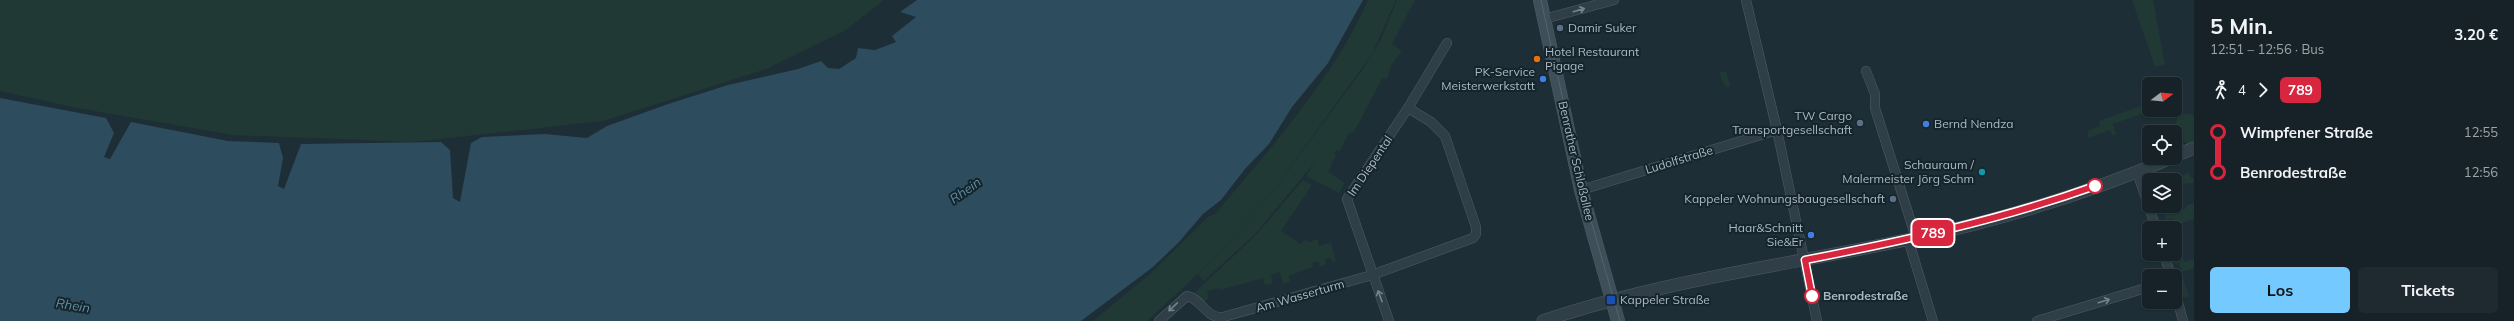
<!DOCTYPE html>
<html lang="de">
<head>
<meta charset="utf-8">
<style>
  :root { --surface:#162228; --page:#1f2a30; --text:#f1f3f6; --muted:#9ea4a8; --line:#353f45; --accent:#74caff }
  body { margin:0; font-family:Mulish,sans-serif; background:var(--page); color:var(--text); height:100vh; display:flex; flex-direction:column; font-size:15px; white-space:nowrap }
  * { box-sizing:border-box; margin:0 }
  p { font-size:13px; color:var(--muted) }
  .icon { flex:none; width:22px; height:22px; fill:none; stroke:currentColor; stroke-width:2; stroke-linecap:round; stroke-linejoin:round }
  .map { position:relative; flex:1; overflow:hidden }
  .panel { display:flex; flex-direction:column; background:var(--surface); width:320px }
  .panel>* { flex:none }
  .badge { padding:0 8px; border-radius:6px; font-size:14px; line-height:26px }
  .needle { width:26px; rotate:74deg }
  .tools { position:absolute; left:2142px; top:77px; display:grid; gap:8px }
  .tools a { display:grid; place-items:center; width:40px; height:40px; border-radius:6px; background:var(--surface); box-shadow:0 1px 3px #0004,0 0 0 1px var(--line); font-size:20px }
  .map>.badge { position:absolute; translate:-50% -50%; box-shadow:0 0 0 2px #fff }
  .legs { display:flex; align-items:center; gap:6px; height:44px; padding:0 16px; font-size:13px }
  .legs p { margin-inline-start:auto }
  .head { display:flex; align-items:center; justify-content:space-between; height:68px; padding:0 16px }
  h1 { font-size:22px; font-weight:700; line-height:30px }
  .primary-button { display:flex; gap:8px; margin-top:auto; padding:8px 16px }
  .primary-button a { flex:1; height:46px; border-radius:6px; background:var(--accent); color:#111; font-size:16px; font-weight:700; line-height:46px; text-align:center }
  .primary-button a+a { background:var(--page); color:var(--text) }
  ul { padding:0 16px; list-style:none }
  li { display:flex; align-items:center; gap:14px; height:40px; font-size:15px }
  li i { display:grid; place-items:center; width:6px; height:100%; margin:0 5px; background:currentColor }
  li i::after { content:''; width:10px; height:10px; margin:-5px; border:3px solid; border-radius:50%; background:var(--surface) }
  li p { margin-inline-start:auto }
  li:first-child i { background:linear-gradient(#0000 50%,currentColor 0) }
  li:last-child i { background:linear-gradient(currentColor 50%,#0000 0) }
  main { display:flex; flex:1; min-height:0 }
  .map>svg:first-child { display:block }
  .green { fill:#203935 }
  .water { fill:#2d4c5d }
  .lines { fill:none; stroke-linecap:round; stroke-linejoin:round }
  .minor-casing { stroke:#4e5d65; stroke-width:10 }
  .tertiary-casing { stroke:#4e5d65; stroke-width:13 }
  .secondary-casing { stroke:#4e5d65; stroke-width:14 }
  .minor { stroke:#303f47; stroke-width:9 }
  .tertiary { stroke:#303f47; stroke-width:12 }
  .secondary { stroke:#3e4f5a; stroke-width:13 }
  .tram { stroke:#52646e; stroke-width:1 }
  .oneway { stroke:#73838c }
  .line-1-casing { stroke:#fff; stroke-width:9 }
  .line-1 { stroke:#d7263d; stroke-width:6 }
  .service-dot { fill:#5c6f8a; stroke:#16242b; stroke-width:1.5 }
  .food-dot { fill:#e8710a; stroke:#16242b; stroke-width:1.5 }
  .shop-dot { fill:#3f7fe0; stroke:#16242b; stroke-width:1.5 }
  .culture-dot { fill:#0f9aa8; stroke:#16242b; stroke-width:1.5 }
  .stop-1-dot { fill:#fff; stroke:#d7263d; stroke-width:2 }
  .transit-dot { fill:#1a4fb4; stroke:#16242b; stroke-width:1.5 }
  .labels { text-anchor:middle; stroke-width:4; stroke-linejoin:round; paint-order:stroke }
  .poi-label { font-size:12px; fill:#aabac4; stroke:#16242b; text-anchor:end }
  .street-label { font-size:12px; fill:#aabac4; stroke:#16242b }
  .stop-label { font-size:12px; font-weight:bold; fill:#aabac4; stroke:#16242b; text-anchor:start }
  .water-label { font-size:13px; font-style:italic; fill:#5f8fa7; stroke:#16242b }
</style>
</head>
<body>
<main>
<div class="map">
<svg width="2194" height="321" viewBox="0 0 2194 321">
  <rect width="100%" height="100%" fill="#1d2e36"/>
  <g class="green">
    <polygon points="0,0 884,0 846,30 766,69 603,121 413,142 233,135 77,108 0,91"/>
    <path d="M 1368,0 L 1396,0 L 1372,54 L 1270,195 L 1215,258 L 1147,321 L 1093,321 L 1151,273 L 1208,217 L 1215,214 C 1271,147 1332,81 1368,0 Z"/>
    <polygon points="1397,0 1415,0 1392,44 1402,51 1391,66 1387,78 1382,79 1354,132 1349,133 1340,151 1337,150 1334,153 1336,155 1328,172 1345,183 1339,193 1306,176 1316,161 1255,234 1204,281 1198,274 1215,258 1270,195 1363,69 1381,39"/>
    <polygon points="2132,0 2153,0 2165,64 2155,67"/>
    <polygon points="1726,71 1730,86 1726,87 1721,79 1720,72"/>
    <polygon points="2149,103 2149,110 2152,110 2113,124 2116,134 2113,136 2110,130 2089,138 2087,134 2089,130 2100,126 2099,121"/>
    <polygon points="2179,114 2191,114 2194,116 2194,141 2187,144 2175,136 2175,132 2165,132 2174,126"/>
    <polygon points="2164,172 2167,180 2149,180 2149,186 2147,176"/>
    <polygon points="2189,172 2191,178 2193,178 2194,183 2182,184 2182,187 2177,189 2175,180"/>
    <polygon points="1303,180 1312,185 1281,231 1301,244 1304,240 1311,242 1315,239 1318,240 1319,246 1331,243 1336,261 1332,262 1331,258 1325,259 1326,265 1320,267 1318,261 1312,263 1313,267 1289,276 1290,282 1283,284 1280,272 1271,275 1273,283 1265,285 1263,278 1220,290 1219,288 1207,291 1209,299 1202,302 1194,293 1256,235"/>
    <polygon points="2194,203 2194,219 2176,225 2173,218 2165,220 2165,212 2180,207 2181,210 2186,208 2185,206"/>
    <polygon points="2183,256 2184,262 2194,259 2194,268 2182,272 2179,263 2174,264 2172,259"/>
    <polygon points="2182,275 2189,296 2184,298 2177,276"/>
  </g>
  <polygon class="water" points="917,0 1363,0 1328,63 1292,107 1269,144 1245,169 1221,200 1203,214 1179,242 1153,267 1081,321 0,321 0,98 106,118 114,133 104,157 110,159 131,122 228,141 279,143 283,158 278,186 284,189 301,144 441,142 450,150 453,198 460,202 471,143 482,137 545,134 587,138 607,126 668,104 728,85 798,69 821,61 828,68 839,69 856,58 858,48 875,50 896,42 892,36 916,17 900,12"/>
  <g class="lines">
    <defs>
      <g id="minor">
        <polyline points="1746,0 1777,130 1817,321"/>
        <polyline points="1544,19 1614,0"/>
        <polyline points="1866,71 1875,94 1875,108 1916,238"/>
        <polyline points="2137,172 2156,228"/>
        <polyline points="1581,190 1777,130"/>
        <polyline points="1908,239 1933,321"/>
        <polyline points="2164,254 2171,276"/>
        <polyline points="2175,291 2183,321"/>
        <path d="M 1159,321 L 1187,296 C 1202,299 1206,319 1223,317 L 1372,275 L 1473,238 L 1476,234 L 1476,227 L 1445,136 L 1431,122 L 1408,108"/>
        <polyline points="1389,321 1347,199 1408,108 1447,43"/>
        <polyline points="2037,321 2149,287"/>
      </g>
      <g id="tertiary">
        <polyline points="2175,156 2194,148"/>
        <path d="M 1543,321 C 1661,281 1786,265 1906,240 C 1997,221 2086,194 2171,158"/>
      </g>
      <polyline id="secondary" points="1540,0 1581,190 1618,321"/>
    </defs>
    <use href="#minor" class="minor-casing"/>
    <use href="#tertiary" class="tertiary-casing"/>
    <use href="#secondary" class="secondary-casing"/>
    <use href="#minor" class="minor"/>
    <use href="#tertiary" class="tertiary"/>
    <use href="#secondary" class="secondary"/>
    <polyline class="tram" points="1541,0 1585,200 1620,321"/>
  </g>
  <defs><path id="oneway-shaft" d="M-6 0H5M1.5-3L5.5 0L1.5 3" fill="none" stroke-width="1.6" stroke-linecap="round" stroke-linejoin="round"/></defs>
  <g class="oneway">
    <use href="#oneway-shaft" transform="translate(1579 10) rotate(-16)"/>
    <use href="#oneway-shaft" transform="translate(1380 296) rotate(-110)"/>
    <use href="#oneway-shaft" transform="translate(2104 301) rotate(-17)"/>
    <use href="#oneway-shaft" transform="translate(1173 307) rotate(137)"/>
  </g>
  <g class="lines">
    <defs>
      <path id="line-1" d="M 1812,296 L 1805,260 C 1903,241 2000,220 2095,186"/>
    </defs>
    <use href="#line-1" class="line-1-casing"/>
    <use href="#line-1" class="line-1"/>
  </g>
  <g class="service-dot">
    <circle cx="1560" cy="28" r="4"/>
    <circle cx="1860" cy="123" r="4"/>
    <circle cx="1893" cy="199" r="4"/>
  </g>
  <circle class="food-dot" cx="1537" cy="59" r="4"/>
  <g class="shop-dot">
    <circle cx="1543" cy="79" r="4"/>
    <circle cx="1926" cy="124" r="4"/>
    <circle cx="1811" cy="235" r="4"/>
  </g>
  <circle class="culture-dot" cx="1982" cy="172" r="4"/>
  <g class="stop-1-dot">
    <circle cx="2095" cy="186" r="7"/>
    <circle cx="1812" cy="296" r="7"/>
  </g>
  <rect class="transit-dot" x="1606" y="295" width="10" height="10" rx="2"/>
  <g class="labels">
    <g class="poi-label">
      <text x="1568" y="32" text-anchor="start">Damir Suker</text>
      <text x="1545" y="56" text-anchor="start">Hotel Restaurant<tspan x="1545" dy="14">Pigage</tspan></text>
      <text x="1535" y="76">PK-Service<tspan x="1535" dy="14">Meisterwerkstatt</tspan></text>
      <text x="1852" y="120">TW Cargo<tspan x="1852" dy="14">Transportgesellschaft</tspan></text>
      <text x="1934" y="128" text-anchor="start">Bernd Nendza</text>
      <text x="1974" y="169">Schauraum /<tspan x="1974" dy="14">Malermeister Jörg Schm</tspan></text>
      <text x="1885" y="203">Kappeler Wohnungsbaugesellschaft</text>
      <text x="1803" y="232">Haar&amp;Schnitt<tspan x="1803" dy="14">Sie&amp;Er</tspan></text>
      <text x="1620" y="304" text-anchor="start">Kappeler Straße</text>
    </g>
    <g class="street-label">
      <text transform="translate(1679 160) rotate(-17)" y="4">Ludolfstraße</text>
      <text transform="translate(1576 161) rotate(77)" y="4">Benrather Schloßallee</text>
      <text transform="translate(1370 166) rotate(-56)" y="4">Im Diepental</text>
      <text transform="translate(1300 296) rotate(-16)" y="4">Am Wasserturm</text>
    </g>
    <g class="stop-label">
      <text x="1823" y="300">Benrodestraße</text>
    </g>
    <g class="water-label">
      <text transform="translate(965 190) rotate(-35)" y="5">Rhein</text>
      <text transform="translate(73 305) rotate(9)" y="5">Rhein</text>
    </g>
  </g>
</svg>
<div class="tools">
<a><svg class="needle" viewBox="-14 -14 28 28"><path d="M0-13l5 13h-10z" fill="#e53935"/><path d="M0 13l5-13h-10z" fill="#9ea4a8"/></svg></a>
<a><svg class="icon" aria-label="locate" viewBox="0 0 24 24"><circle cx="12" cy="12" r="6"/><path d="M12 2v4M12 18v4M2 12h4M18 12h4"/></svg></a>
<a><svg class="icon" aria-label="layers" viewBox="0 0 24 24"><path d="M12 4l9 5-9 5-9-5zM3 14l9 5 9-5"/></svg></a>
<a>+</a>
<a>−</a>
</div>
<b class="badge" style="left:1933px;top:233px;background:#d7263d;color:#fff">789</b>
</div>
<section class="panel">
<div class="head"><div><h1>5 Min.</h1><p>12:51 – 12:56 · Bus</p></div><b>3.20 €</b></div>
<div class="legs"><svg class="icon" aria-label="walk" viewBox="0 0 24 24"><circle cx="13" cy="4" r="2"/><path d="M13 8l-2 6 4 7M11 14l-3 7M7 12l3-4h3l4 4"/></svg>4<svg class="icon" aria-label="forward" viewBox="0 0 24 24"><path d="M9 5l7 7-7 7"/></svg><b class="badge" style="background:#d7263d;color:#fff">789</b></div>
<ul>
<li><i style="color:#d7263d"></i><b>Wimpfener Straße</b><p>12:55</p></li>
<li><i style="color:#d7263d"></i><b>Benrodestraße</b><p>12:56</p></li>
</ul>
<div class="primary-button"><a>Los</a><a>Tickets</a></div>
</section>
</main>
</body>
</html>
